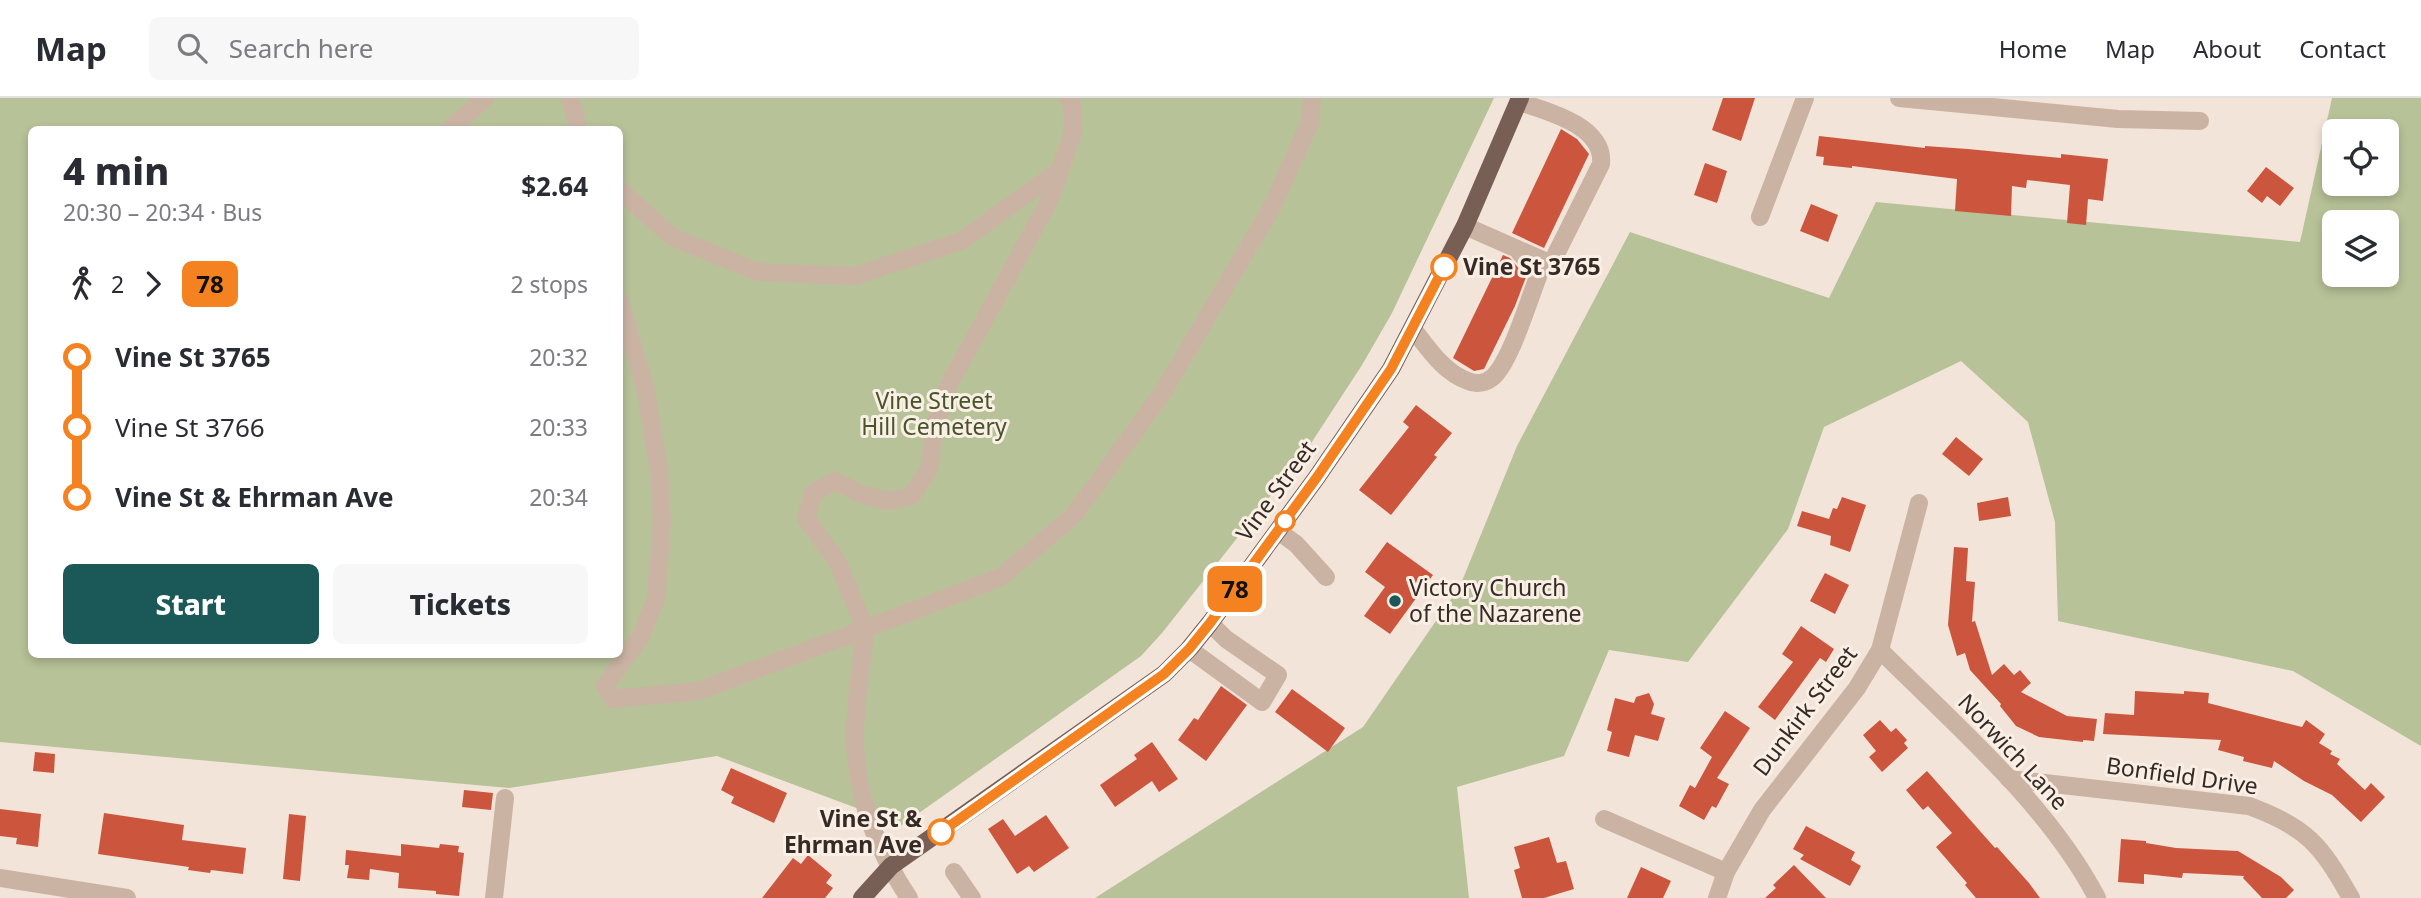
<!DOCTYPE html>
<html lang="en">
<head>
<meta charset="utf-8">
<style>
  :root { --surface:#fff; --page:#f7f7f7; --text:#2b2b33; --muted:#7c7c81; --line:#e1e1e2; --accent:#1a5958 }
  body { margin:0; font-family:"Noto Sans",sans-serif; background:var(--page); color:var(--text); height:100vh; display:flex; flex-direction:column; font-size:26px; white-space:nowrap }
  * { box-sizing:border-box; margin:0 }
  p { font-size:23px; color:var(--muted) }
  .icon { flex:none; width:38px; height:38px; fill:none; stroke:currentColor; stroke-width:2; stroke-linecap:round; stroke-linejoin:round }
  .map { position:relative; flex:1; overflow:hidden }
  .panel { position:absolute; left:28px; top:28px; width:595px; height:532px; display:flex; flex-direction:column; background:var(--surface); border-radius:10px; box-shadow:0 4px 10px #0003 }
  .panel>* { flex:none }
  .badge { padding:0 14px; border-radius:10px; font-size:24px; line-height:46px }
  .tools { position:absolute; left:2322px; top:21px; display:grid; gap:14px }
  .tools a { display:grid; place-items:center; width:77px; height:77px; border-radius:10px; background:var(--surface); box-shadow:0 4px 10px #0003; font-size:35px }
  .map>.badge { position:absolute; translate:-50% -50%; box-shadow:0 0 0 4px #fff }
  .legs { display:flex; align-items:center; gap:10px; height:77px; padding:0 35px; font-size:23px }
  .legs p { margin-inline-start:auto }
  .head { display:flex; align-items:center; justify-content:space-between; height:119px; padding:0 35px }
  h1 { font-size:38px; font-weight:800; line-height:52px }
  .button { display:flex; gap:14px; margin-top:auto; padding:14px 35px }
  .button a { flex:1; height:80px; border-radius:10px; background:var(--accent); color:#fff; font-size:28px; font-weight:800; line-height:80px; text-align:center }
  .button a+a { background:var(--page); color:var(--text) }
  ul { padding:0 35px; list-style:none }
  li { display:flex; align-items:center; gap:24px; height:70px; font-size:26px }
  li i { display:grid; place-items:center; width:10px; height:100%; margin:0 9px; background:currentColor }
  li i::after { content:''; width:18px; height:18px; margin:-9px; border:5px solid; border-radius:50%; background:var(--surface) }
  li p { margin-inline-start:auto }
  li:first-child i { background:linear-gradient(#0000 50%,currentColor 0) }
  li:last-child i { background:linear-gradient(currentColor 50%,#0000 0) }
  header { display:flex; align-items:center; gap:42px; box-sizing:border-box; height:98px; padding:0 35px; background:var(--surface); border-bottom:2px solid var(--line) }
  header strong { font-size:33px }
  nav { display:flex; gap:38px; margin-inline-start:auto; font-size:24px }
  .search { width:490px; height:63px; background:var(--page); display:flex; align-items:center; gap:18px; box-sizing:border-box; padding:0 24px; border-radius:10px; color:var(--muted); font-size:26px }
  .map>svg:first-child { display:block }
  .green { fill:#b7c298; fill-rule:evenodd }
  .building { fill:#cb563d }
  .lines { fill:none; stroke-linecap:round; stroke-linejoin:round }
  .minor { stroke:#cbb3a4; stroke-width:18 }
  .major { stroke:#785f56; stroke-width:18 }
  .line-1-casing { stroke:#fff; stroke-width:16 }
  .line-1 { stroke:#f58220; stroke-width:10 }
  .stop-1-dot { fill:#fff; stroke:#f58220; stroke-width:3.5 }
  .poi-dot { fill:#1a5958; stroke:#faefe5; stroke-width:2.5 }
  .labels { text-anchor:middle; stroke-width:6; stroke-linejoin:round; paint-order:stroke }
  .stop-label { font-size:23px; font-weight:bold; fill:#362a26; stroke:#faefe5; text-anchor:start }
  .park-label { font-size:23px; fill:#485529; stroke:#faefe5 }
  .street-label { font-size:23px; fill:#362a26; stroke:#faefe5 }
  .poi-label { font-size:23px; fill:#362a26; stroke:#faefe5; text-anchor:start }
</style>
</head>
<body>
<header>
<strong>Map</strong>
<div class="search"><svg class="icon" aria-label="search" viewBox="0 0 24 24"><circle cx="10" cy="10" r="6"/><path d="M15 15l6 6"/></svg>Search here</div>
<nav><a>Home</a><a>Map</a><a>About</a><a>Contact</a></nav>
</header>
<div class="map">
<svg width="2421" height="800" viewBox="0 0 2421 800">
  <rect width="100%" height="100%" fill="#f2e4d8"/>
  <g class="green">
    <path d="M 0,0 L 1494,0 L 1392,215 L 1362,267 L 1306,353 L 1162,535 L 1141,558 L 902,727 L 717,658 L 509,690 L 0,644 ZM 32,32 L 620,32 L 620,556 L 32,556 Z"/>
    <path d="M 2332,0 L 2421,0 L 2421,648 L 2293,573 L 2058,523 L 2055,424 L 2028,324 L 1961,263 L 1824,329 L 1788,431 L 1688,564 L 1609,552 L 1564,658 L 1457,689 L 1469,800 L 1095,800 L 1363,629 L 1460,488 L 1517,348 L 1630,134 L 1829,200 L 1876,104 L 2300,144 ZM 2334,33 L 2387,33 L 2387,86 L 2334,86 ZM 2334,124 L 2387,124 L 2387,177 L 2334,177 Z"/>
  </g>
  <g class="building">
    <polygon points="1723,0 1755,0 1741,43 1712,32"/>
    <polygon points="1561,31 1577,41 1589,56 1544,150 1512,135"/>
    <polygon points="1819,38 1925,50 1925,48 1968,51 2061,60 2061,56 2108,61 2103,103 2088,101 2086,127 2067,125 2070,87 2027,82 2026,90 2012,88 2011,118 1955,113 1957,81 1852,68 1852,70 1823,67 1824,59 1816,58"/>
    <polygon points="1705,65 1727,73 1717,105 1694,97"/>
    <polygon points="2266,69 2294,90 2280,108 2267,98 2262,105 2247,93"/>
    <polygon points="1811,106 1838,117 1828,144 1800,133"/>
    <polygon points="1503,157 1510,160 1526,179 1515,208 1484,271 1474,273 1453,260"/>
    <polygon points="1416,307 1452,335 1434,357 1437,359 1391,417 1359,392 1409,329 1403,324"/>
    <polygon points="1956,339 1983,361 1969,378 1942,356"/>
    <polygon points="1842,399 1866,407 1850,454 1830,447 1831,438 1797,428 1802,413 1829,421 1833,410 1837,411"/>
    <polygon points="2008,399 2011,418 1979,423 1977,405"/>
    <polygon points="1387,444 1433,477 1390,536 1364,518 1385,489 1365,474"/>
    <polygon points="1954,449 1968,450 1966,483 1975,484 1972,524 1975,523 1992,577 2004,566 2014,577 2020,572 2031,585 2021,594 2067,618 2097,621 2094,643 2083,642 2083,644 2039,639 2016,628 2000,608 2001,606 1970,572 1965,555 1957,558 1948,527"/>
    <polygon points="1825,475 1849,487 1835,516 1810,503"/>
    <polygon points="1801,528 1834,551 1826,564 1820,560 1775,622 1758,609 1793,564 1782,556"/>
    <polygon points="1221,588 1247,607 1206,663 1178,642 1194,620 1198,622"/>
    <polygon points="1292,591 1345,630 1328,654 1275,614"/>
    <polygon points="2135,593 2184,596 2184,593 2209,595 2208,605 2302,629 2306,622 2325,636 2319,645 2332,653 2330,656 2340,661 2337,666 2365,692 2371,685 2385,699 2361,724 2332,697 2304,683 2274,663 2272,670 2243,663 2244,659 2218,652 2221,642 2103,636 2105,615 2134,617"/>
    <polygon points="1649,595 1654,606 1651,616 1665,620 1658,643 1635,637 1629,659 1607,653 1612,634 1607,632 1615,600 1634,605 1636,599"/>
    <polygon points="1725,613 1750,630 1717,680 1729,686 1716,710 1712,708 1704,722 1679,708 1690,687 1695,690 1712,659 1700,650"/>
    <polygon points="1880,622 1891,634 1896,630 1907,642 1904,645 1908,650 1882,674 1869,659 1876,653 1863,637"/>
    <polygon points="1152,644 1178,681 1159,694 1152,683 1115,709 1100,687 1137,661 1134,657"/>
    <polygon points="35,654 55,656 54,675 33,673"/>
    <polygon points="731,670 787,695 774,725 731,705 734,699 721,692"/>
    <polygon points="1927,673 1995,750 1997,749 2029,785 2040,800 1976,800 1965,787 1967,785 1936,749 1952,735 1928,708 1923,712 1906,692"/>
    <polygon points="464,692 493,695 491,712 462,709"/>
    <polygon points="0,711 41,716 38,749 16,746 17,740 0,738"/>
    <polygon points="104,715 184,727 182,742 246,750 243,776 211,772 210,775 188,772 189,769 98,756"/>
    <polygon points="289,716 306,718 300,783 283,781"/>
    <polygon points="1046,717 1069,750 1034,774 1029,768 1017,776 988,731 1003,721 1015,738"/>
    <polygon points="1806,728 1855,754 1851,762 1861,768 1850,788 1800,761 1804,757 1793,751"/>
    <polygon points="1549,739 1557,765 1566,763 1574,791 1544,800 1522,800 1514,772 1520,770 1514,749"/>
    <polygon points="2121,741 2146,743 2146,745 2176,750 2238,753 2281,779 2294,792 2286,800 2262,800 2243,780 2244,778 2205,776 2183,775 2182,780 2144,776 2144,786 2118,784"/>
    <polygon points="401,746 439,750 440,746 459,748 458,754 464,755 459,798 436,796 436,793 398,790 399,775 370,771 369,782 347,780 349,767 345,767 346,752 401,758"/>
    <polygon points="808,757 832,777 826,785 833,790 825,800 762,800 793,760 801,766"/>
    <polygon points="1794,767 1826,800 1765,800 1776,790 1773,787"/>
    <polygon points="1641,769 1671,783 1663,800 1627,800"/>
  </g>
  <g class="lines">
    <g class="minor">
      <polyline points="570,0 579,32"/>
      <polyline points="1899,0 2118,21 2200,23"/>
      <polyline points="449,32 485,0"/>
      <polyline points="620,92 672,139 758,174 854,178 961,143 1060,72"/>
      <polyline points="1760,119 1805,0"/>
      <path d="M 1465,128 L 1547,164 L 1553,162 L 1601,66 C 1605,28 1547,13 1519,4"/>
      <polyline points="620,204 646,293 659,373 662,423 656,501 641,538 605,588 613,601 698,593 865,531 838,465 806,420 813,395 835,383 863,397 889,403 912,398 929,371 934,334 944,296 1049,103 1073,35 1072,5 1068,0"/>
      <path d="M 1413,231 C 1428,250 1444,275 1468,283 C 1476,287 1486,285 1493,279 C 1511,262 1528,204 1538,179 L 1535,171 L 1520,155"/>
      <polyline points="1278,433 1296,446 1326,479"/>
      <polyline points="1189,551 1262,604 1278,577 1226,541 1210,525"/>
      <path d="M 1880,552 C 1954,626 2049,707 2097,800"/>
      <path d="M 2009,681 L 2249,708 C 2307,729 2321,747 2351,800"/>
      <polyline points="1604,721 1726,774"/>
      <polyline points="954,774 972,800"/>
      <polyline points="0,780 127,800"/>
      <polyline points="494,800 505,700"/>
      <path d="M 909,800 C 877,752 855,697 855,639 C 855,603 862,566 865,531 L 1001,479 L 1074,417 L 1163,294 L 1271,111 L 1310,24 L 1312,0"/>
      <polyline points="1717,800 1726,774 1762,712 1857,590 1880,552 1919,405"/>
    </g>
    <polyline class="major" points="862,800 891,768 1164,576 1189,551 1210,525 1317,379 1391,271 1465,128 1520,0"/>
  </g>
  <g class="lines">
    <defs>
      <polyline id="line-1" points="941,734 1164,576 1189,551 1210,525 1317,379 1391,271 1444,169"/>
    </defs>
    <use href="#line-1" class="line-1-casing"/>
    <use href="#line-1" class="line-1"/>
  </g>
  <g class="stop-1-dot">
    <circle cx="1444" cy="169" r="12"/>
    <circle cx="1285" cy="423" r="9"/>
    <circle cx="941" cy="734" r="12"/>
  </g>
  <circle class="poi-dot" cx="1395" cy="503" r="7"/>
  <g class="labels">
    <g class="stop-label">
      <text x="1463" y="177">Vine St 3765</text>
      <text x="922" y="729" text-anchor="end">Vine St &amp;<tspan x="922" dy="26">Ehrman Ave</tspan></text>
    </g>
    <g class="park-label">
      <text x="934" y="311">Vine Street<tspan x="934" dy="26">Hill Cemetery</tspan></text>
    </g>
    <g class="street-label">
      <text transform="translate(1276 393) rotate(-54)" y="8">Vine Street</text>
      <text transform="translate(1805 613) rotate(-53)" y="8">Dunkirk Street</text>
      <text transform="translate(2013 654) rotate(47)" y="8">Norwich Lane</text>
      <text transform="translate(2182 678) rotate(8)" y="8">Bonfield Drive</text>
    </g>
    <g class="poi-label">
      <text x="1409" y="498">Victory Church<tspan x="1409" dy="26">of the Nazarene</tspan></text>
    </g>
  </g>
</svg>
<div class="tools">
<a><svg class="icon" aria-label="locate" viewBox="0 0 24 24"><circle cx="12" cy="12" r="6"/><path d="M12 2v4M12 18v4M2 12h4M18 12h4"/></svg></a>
<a><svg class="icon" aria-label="layers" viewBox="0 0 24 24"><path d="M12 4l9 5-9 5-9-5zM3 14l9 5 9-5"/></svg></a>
</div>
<b class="badge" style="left:1235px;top:491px;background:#f58220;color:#111">78</b>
<section class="panel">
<div class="head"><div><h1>4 min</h1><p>20:30 – 20:34 · Bus</p></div><b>$2.64</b></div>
<div class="legs"><svg class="icon" aria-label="walk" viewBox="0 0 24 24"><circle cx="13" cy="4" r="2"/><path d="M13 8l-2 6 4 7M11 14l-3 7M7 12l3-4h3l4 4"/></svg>2<svg class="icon" aria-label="forward" viewBox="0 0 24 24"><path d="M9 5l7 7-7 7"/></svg><b class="badge" style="background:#f58220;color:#111">78</b><p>2 stops</p></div>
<ul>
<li><i style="color:#f58220"></i><b>Vine St 3765</b><p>20:32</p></li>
<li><i style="color:#f58220"></i><span>Vine St 3766</span><p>20:33</p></li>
<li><i style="color:#f58220"></i><b>Vine St &amp; Ehrman Ave</b><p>20:34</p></li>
</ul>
<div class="button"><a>Start</a><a>Tickets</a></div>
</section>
</div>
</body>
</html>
